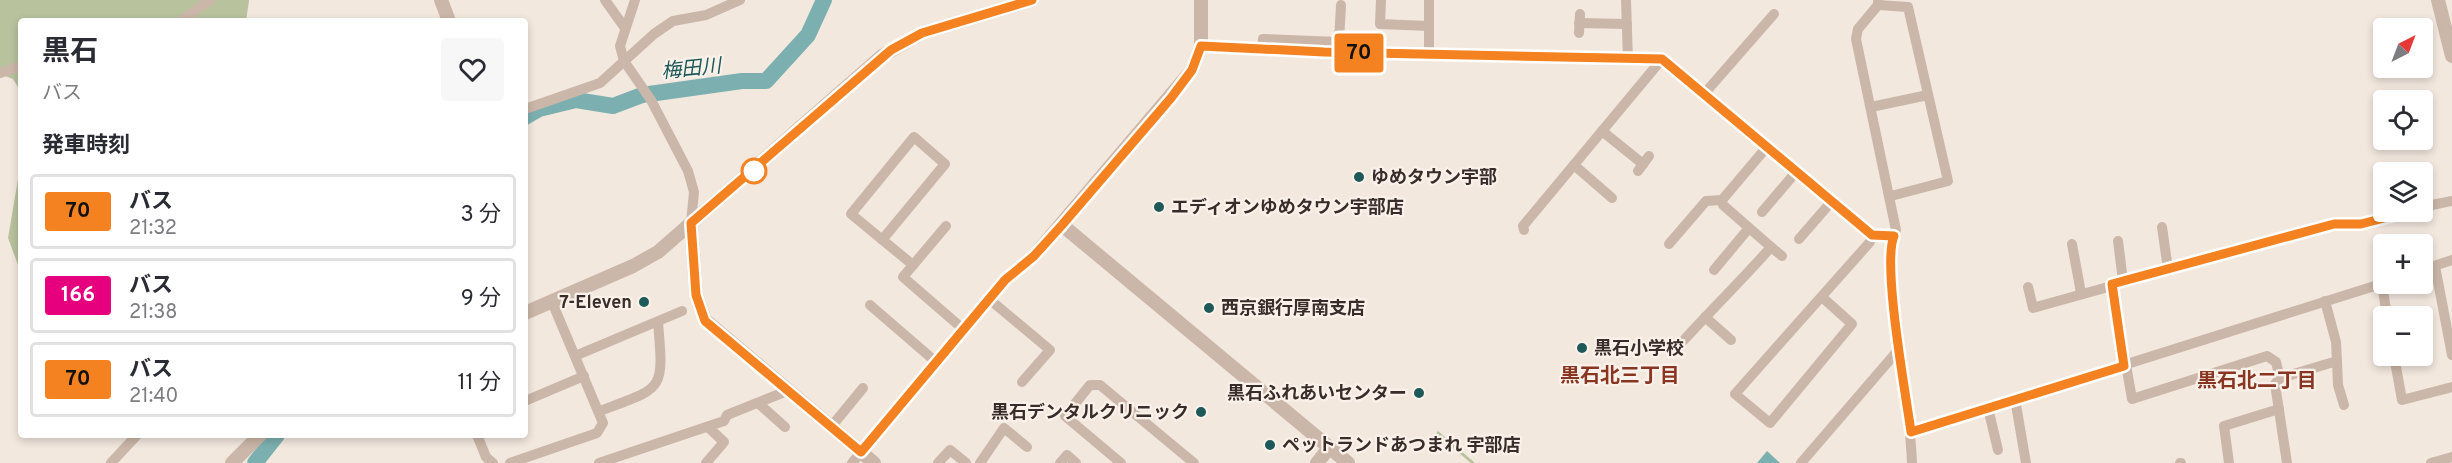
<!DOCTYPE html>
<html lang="ja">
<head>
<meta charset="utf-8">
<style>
  :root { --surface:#fff; --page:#f7f7f7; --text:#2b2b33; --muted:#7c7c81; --line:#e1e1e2 }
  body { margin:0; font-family:Overpass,"Noto Sans JP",sans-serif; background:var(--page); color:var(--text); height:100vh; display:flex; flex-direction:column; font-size:22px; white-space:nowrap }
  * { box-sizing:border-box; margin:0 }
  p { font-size:20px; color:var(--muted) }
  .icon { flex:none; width:33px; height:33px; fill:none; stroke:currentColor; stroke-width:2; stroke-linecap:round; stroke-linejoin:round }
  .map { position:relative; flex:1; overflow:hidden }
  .side { position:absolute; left:18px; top:18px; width:510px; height:420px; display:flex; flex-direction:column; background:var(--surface); border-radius:6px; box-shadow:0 3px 9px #0003 }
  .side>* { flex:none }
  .badge { padding:0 12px; border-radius:4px; font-size:21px; line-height:39px }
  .needle { width:39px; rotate:42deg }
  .buttons { position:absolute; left:2373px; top:18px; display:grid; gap:12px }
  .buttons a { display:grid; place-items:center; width:60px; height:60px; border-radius:6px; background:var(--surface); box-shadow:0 3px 9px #0003; font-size:30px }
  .map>.badge { position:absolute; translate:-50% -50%; box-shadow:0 0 0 3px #fff }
  h2 { padding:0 24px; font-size:22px; line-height:54px }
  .round { display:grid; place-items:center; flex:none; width:63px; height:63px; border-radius:6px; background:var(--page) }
  .head { display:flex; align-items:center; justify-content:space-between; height:102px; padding:0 24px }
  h1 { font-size:28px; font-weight:700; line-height:45px }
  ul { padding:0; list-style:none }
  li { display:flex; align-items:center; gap:18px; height:75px; margin:0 12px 9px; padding:0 12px; border:3px solid var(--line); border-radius:6px }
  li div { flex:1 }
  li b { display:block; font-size:22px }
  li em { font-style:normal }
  li .badge { min-width:66px; font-weight:700; text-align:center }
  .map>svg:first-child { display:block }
  .green { fill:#b8c29d }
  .water { fill:#7cb0b0 }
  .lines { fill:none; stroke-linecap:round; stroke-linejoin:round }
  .river { stroke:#7cb0b0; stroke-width:16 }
  .minor { stroke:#cbb7a9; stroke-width:10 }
  .tertiary { stroke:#cbb7a9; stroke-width:14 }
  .line-casing { stroke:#fff; stroke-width:14 }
  .line { stroke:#f58220; stroke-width:9 }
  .stop-dot { fill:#fff; stroke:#f58220; stroke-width:3 }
  .poi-dot { fill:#1e595a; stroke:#faf2ea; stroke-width:2 }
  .labels { text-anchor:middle; stroke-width:4.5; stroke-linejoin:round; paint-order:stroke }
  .poi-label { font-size:18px; font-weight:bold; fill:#382d29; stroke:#faf2ea; text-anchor:start }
  .water-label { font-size:20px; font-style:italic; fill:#1e595a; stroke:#faf2ea }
  .neighbourhood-label { font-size:20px; font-weight:bold; fill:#883521; stroke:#faf2ea }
</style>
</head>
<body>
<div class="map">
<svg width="2452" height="463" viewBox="0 0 2452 463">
  <rect width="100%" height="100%" fill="#f3e8de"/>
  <g class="green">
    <polygon points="0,0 249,0 249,1 246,21 21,21 21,92 13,79 0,74"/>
    <polygon points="21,162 21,273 8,238"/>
    <polygon points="1438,431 1475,463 1471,463 1436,434"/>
  </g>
  <polygon class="water" points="1767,451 1780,463 1757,463"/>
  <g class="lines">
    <g class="river">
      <polyline points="525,117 539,109 576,100 613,106 642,95 742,81 766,81 808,35 824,0"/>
      <polyline points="255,463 277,435"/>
    </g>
    <g class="minor">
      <polyline points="605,0 625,28"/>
      <polyline points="635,0 620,46 624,61 651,100 688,171 694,192 691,223"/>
      <polyline points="1381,0 1380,24 1429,26"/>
      <polyline points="1626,0 1628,60"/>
      <path d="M 1878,0 L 1878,5 L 1858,29 L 1856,39 L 1896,230 C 1885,258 1893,292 1897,321 C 1902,368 1910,415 1912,463"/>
      <polyline points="1878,5 1908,7 1948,181 1891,196"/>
      <polyline points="181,21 210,0"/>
      <polyline points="1579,23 1627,24"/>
      <polyline points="1579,33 1580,14"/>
      <polyline points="1201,46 1303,52 1662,59 1872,235 1894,236"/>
      <polyline points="1262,48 1263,39 1339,42 1341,5"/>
      <polyline points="1429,55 1429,0"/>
      <polyline points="0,73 21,66"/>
      <polyline points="1704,94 1774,14"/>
      <polyline points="1871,107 1928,95"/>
      <polyline points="525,109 600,83 654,34 673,21 706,15 740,0"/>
      <polyline points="1602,131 1643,164"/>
      <polyline points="1574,165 1612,198"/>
      <polyline points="1638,171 1649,156"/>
      <polyline points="2422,207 2452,201"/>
      <polyline points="1762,212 1796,172"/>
      <polyline points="946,226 903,277 963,329"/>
      <polyline points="2162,227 2168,269"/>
      <polyline points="1524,230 1523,226 1662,59"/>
      <polyline points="1799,239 1832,201"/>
      <polyline points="882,240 945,164 914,137 851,214 913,265"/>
      <polyline points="2118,241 2123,281"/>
      <polyline points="1669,244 1706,201 1722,200"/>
      <polyline points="2072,244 2081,293"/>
      <polyline points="1771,247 1782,256"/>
      <polyline points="2435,266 2452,355"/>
      <polyline points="1714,270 1749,228"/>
      <polyline points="2422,270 2452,260"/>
      <polyline points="2112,284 2132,399 2267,356 2276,362 2280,378 2337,361 2338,385 2344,405"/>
      <polyline points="2382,284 2387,316"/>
      <polyline points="2028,287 2033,308 2334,224 2361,223 2407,212"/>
      <polyline points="1822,297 1852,324 1770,423 1735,394 1870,242 1872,235"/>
      <polyline points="989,299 1050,350 1022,382"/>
      <polyline points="2325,301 2336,342 2337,361"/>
      <polyline points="870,305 936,362"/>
      <polyline points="1705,317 1731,340"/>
      <path d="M 1684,340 C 1713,308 1743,279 1771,247 L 1723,205 L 1722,200 L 1766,148"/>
      <polyline points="575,356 682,311"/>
      <polyline points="2394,356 2402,400 2452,387"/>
      <polyline points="2280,378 2275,384 2287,463"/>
      <polyline points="2015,399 2026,463"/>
      <polyline points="525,401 584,376"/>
      <polyline points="758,403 785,427"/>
      <polyline points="1988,408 1998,450"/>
      <path d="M 600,411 C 664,387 664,392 658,322"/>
      <polyline points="831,427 863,388"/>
      <polyline points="1911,432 2384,283"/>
      <polyline points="477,435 486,457 493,463"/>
      <polyline points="111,463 137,435"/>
      <polyline points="510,463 597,433 603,423 552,302"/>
      <polyline points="599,463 724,421 727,415 787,391"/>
      <polyline points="706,463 724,442 708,427"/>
      <polyline points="852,463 1005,280 1034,256"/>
      <polyline points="938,463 950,450 966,463"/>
      <polyline points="980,463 1004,428 1027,447"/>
      <polyline points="1060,463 1067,455 1076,463"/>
      <polyline points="1121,463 1065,416 1090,385 1100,385 1194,463"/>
      <polyline points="1801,463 1900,348"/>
      <polyline points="2180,463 2181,463"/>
      <polyline points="2229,463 2224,426 2279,409"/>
      <polyline points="2431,463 2452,457"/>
    </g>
    <g class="tertiary">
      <polyline points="441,0 449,21"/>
      <polyline points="2438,0 2452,56"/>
      <polyline points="691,223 696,295 705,320 874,463"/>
      <polyline points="1062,225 1348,463"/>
      <polyline points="1034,256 1192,70 1201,46 1201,0"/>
      <polyline points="525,313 633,266 658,252 882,56 922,33 1032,0"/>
      <polyline points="232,463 260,435"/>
      <polyline points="1317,463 1329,448"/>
    </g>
  </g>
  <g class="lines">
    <defs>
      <path id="line" d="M 1032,0 L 922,33 L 891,50 L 691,223 L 696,295 L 705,321 L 861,452 L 1005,280 L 1034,256 L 1062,225 L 1171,98 L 1192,70 L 1201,46 L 1324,52 L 1662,59 L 1872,235 L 1894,236 C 1882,264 1906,395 1911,432 L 2124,366 L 2112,284 L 2334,224 L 2361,224 L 2407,212"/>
    </defs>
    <use href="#line" class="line-casing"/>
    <use href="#line" class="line"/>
  </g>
  <circle class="stop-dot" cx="754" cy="171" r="12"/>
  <g class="poi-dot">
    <circle cx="1359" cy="177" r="6"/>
    <circle cx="1159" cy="207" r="6"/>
    <circle cx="644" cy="302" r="6"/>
    <circle cx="1209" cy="308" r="6"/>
    <circle cx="1582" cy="348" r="6"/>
    <circle cx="1419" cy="393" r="6"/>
    <circle cx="1201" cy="412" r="6"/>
    <circle cx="1270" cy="445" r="6"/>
  </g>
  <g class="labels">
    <g class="poi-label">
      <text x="1371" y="183">ゆめタウン宇部</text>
      <text x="1171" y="213">エディオンゆめタウン宇部店</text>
      <text x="632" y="308" text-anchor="end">7-Eleven</text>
      <text x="1221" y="314">西京銀行厚南支店</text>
      <text x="1594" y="354">黒石小学校</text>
      <text x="1407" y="399" text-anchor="end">黒石ふれあいセンター</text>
      <text x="1189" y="418" text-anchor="end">黒石デンタルクリニック</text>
      <text x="1282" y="451">ペットランドあつまれ 宇部店</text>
    </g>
    <g class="water-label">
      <text transform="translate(691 68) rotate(-6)" y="7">梅田川</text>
    </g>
    <g class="neighbourhood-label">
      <text x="1620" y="382">黒石北三丁目</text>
      <text x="2257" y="387">黒石北二丁目</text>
    </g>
  </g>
</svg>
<div class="buttons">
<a><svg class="needle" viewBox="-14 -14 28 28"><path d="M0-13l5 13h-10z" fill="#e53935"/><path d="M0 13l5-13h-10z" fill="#7c7c81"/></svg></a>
<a><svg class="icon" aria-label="locate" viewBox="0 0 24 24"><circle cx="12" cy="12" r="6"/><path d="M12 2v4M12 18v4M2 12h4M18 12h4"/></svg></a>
<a><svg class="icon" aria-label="layers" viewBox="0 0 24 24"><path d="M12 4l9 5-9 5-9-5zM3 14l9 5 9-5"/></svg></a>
<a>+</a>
<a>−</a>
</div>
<b class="badge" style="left:1359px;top:53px;background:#f58220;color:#111">70</b>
<section class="side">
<div class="head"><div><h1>黒石</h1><p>バス</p></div><a class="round"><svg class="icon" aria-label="heart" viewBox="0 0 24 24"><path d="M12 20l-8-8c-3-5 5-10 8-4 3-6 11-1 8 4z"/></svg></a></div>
<h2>発車時刻</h2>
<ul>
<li><span class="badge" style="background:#f58220;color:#111">70</span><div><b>バス</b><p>21:32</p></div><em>3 分</em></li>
<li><span class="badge" style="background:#e6007e;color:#fff">166</span><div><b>バス</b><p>21:38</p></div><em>9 分</em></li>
<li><span class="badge" style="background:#f58220;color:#111">70</span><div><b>バス</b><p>21:40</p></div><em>11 分</em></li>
</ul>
</section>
</div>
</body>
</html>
